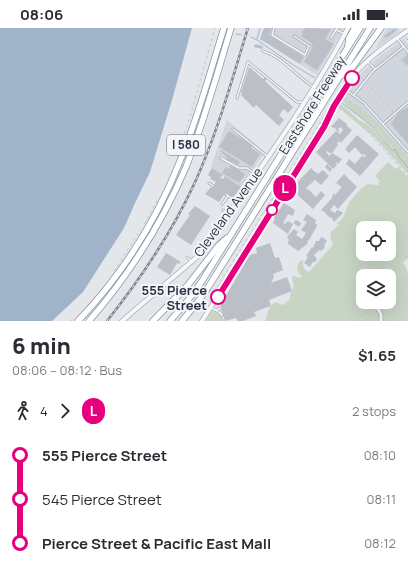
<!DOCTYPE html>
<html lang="en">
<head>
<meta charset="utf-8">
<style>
  :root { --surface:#fff; --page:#f2f2f3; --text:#2b2b33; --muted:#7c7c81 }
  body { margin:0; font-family:Manrope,sans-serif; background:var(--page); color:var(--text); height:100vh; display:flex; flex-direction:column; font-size:15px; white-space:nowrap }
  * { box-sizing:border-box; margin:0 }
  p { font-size:13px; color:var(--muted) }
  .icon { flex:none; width:22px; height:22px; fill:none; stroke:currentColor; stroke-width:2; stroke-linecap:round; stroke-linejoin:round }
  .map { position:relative; height:293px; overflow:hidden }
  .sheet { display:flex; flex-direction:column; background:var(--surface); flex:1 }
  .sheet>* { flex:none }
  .badge { padding:0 8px; border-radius:13px; font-size:14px; line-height:26px }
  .controls { position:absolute; left:356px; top:193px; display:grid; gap:8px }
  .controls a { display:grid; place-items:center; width:40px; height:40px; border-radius:8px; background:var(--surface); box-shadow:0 4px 16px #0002; font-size:20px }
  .map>.badge { position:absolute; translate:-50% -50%; box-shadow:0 0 0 2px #fff }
  .legs { display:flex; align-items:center; gap:6px; height:44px; padding:0 12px; font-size:13px }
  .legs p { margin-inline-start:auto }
  .summary { display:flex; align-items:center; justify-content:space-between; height:68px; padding:0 12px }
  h1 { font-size:22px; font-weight:800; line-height:30px }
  ul { padding:0 12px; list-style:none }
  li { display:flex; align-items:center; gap:14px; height:44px; font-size:15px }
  li i { display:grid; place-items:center; width:6px; height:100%; margin:0 5px; background:currentColor }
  li i::after { content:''; width:10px; height:10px; margin:-5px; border:3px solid; border-radius:50%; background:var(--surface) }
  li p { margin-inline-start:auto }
  li:first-child i { background:linear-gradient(#0000 50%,currentColor 0) }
  li:last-child i { background:linear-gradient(currentColor 50%,#0000 0) }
  .status { display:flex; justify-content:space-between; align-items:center; height:28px; padding:0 20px; background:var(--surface); direction:ltr }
  .status svg { height:11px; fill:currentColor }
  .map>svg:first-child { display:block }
  .built { fill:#d1d5dd }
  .green { fill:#c8d5c5; fill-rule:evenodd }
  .water { fill:#a0b3c9 }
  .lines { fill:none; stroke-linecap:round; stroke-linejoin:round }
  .stream { stroke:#a0b3c9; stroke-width:1 }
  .building { fill:#bbbfc8 }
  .service-casing { stroke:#a8adb5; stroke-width:3 }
  .minor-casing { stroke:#a8adb5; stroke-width:4.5 }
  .tertiary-casing { stroke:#a8adb5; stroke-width:5.5 }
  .motorway-casing { stroke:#8b93a1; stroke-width:7 }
  .path { stroke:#c1c4ca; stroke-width:1; stroke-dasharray:3 3; stroke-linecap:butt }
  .service { stroke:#f6f7f9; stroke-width:1.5 }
  .minor { stroke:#f6f7f9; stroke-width:3 }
  .tertiary { stroke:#f6f7f9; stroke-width:4 }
  .motorway { stroke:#fff; stroke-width:5.5 }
  .rail-casing { stroke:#7d8594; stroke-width:2.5 }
  .rail { stroke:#f3f5f8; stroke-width:1; stroke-dasharray:3; stroke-linecap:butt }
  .line-1-casing { stroke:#fff; stroke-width:9 }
  .line-1 { stroke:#e6007e; stroke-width:6 }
  .stop-1-dot { fill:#fff; stroke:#e6007e; stroke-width:2 }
  .labels { text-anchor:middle; stroke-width:4; stroke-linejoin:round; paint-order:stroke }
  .shield { fill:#f3f5f8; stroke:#676d79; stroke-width:1 }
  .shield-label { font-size:12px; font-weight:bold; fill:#2b3343 }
  .street-label { font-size:13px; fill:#2b3343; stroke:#f3f5f8 }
  .stop-label { font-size:13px; font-weight:bold; fill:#2b3343; stroke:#f3f5f8; text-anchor:end }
</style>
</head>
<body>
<div class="status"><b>08:06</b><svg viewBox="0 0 49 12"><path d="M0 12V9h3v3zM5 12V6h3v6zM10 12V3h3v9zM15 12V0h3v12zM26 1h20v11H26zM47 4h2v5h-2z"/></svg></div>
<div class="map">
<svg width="408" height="293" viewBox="0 0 408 293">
  <rect width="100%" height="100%" fill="#e3e6eb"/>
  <g class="built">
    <polygon points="264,0 344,0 317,47 260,11"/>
    <polygon points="387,0 395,0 398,5 377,20 376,19"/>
    <polygon points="404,10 408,16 408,129 379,96 359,80 344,70 349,60 362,44 381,27"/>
    <polygon points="227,92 265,124 241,159 211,139"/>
  </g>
  <g class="green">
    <path d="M 344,70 L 359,80 L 379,96 L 408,129 L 408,146 L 373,108 L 338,79 L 340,75 L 359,92 L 370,98 L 392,122 L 395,121 C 388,119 384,109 378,103 C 367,92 352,85 342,72 Z"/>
    <path d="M 388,134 L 396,141 L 395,142 L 398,139 L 408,149 L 408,231 L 406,231 L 403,235 L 407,241 L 408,247 L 408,293 L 265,293 C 270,284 265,282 275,274 L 283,277 L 290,271 L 290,266 L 294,258 L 292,249 L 293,248 L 300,250 L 302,249 L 298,244 L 297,239 L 299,234 L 304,232 L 303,235 L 304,241 L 309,244 L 332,218 L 333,215 L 331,212 L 330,205 L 339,197 L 336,196 C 348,188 344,181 351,172 C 355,166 361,161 367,156 L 378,157 L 379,153 L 382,155 L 375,148 ZM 363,200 L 389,200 L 389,226 L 363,226 ZM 363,248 L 389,248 L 389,274 L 363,274 Z"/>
    <polygon points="212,282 218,285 225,293 206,293"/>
  </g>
  <polygon class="water" points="0,0 192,0 172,72 150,144 135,175 124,200 83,264 52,293 0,293"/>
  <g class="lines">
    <g class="stream">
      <polyline points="396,0 399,3"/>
      <polyline points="236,6 241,7"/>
      <polyline points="251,9 257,12 295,38 315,50"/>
      <polyline points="406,10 408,12"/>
      <polyline points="257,11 260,0"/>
      <polyline points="342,75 373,99 392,122 395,121 399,129 408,140"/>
    </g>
  </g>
  <g class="building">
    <polygon points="264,0 272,0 269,7 304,29 300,36 260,11"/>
    <polygon points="306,0 331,1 325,11 334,16 317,42 304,34 313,19 311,17 312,15 301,8 303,5 301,4"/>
    <polygon points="395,0 396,3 386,10 384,8"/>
    <polygon points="255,16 263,18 262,21 254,19"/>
    <polygon points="408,26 408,38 402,32"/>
    <polygon points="249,39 263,51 265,49 267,51 265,53 293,79 288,85 284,81 279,87 284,92 279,98 256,77 254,80 241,67 242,65 241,64"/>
    <polygon points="408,79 408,116 391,96 398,85"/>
    <polygon points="339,90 347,96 347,98 352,102 341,115 339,113 337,116 338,117 332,125 330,125 326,123 326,124 329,128 332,125 342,131 338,136 336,134 336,135 337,137 333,141 316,124 336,103 340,106 343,102 341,99 338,101 339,102 338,104 335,100 331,99"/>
    <polygon points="229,103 249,115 252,118 251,120 260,126 252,139 219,119"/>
    <polygon points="357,107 379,126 360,148 346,136 349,131 355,136 361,129 363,128 365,129 366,128 364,126 363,127 361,126 355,119 349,125 345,121"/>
    <polygon points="221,122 240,134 238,137 226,131 227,129 220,123"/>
    <polygon points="327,136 332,141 330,144 325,139"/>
    <polygon points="231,137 245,146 239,155 222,145 226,139 228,141"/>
    <polygon points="212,140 223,147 220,150 223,151 225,148 241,159 233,170 226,166 225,168 224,167 219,174 205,166 211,159 212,160 216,154 210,151 211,149 208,147"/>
    <polygon points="311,140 315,144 316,144 318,146 323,142 329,148 321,157 315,152 306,160 306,162 307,161 309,162 316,169 321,163 325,167 313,181 291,161"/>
    <polygon points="344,146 357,159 338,181 334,177 330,182 335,185 337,182 340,183 343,185 334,194 331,189 330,190 326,186 326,185 321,182 333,169 332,168 334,165 335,167 342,159 336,155"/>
    <polygon points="284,175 295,182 293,188 288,186 283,195 285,196 288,193 293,196 288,206 273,195 275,191 274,190"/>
    <polygon points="195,178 210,188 191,217 176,207 190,187 188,186"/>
    <polygon points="307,186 316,192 315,195 317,197 317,198 309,212 307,213 308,214 307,216 298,223 288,216 288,214 289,212 287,209 294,201 298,204 296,207 302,211 306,205 301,202 307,194 303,192"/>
    <polygon points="296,192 301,195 299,199 293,195"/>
    <polygon points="321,209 324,210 327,213 324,217 325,219 321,223 319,222 317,225 316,225 314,227 317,231 315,234 313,234 310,239 304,235 308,229 306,228 312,219 313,220 316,213 319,213"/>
    <polygon points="270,215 275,230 279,229 283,242 273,246 274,249 271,255 287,249 292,263 269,272 271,278 254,284 256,288 243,293 238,293 236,290 225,293 221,281 221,276 250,227 257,225 256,220"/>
    <polygon points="166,225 181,234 179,236 177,235 170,247 157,239"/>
    <polygon points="145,256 148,258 143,266 140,263"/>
  </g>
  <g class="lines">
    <defs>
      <g id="service">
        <polyline points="274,0 272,7 305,27 309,18 294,8"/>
        <polyline points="336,2 343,5"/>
        <polyline points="331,10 337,0"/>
        <polyline points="397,10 408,24"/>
        <path d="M 263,23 C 282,29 296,47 312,58"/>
        <polyline points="367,33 375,41"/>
        <polyline points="346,62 364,75 408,124"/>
        <polyline points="354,67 373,43 403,19"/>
        <polyline points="237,70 248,34 297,74 302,74"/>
        <polyline points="383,96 408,74"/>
        <polyline points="233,101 268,129"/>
        <polyline points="221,130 239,140 247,140 255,146"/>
        <polyline points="209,155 213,158"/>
        <polyline points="226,166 237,174"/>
        <polyline points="222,176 228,168"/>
        <polyline points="223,182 229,186"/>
        <polyline points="187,229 190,232"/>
        <polyline points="220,265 225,269"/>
        <polyline points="212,280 222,286 221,288"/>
        <polyline points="216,282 221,280"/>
      </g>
      <polyline id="minor" points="376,278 381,286 381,293"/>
      <g id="tertiary">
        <path d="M 122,293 L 197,229 L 207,217 C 256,146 308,76 348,0"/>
        <path d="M 202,293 L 324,99 C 334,82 341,64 353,48 C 368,29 389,16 408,2"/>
      </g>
      <g id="motorway">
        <polyline points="348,17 349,10 355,0"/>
        <polyline points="342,47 349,43 354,37 381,0"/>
        <path d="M 78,293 C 122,247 157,191 180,133 C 198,90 210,44 224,0"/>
        <path d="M 89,293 C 129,247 162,195 186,139 C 204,94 217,46 231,0"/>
        <polyline points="153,293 188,257 219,217 227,210"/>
        <polyline points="170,293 189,271 202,253 360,0"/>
        <polyline points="182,293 200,271 209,258 370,0"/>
      </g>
    </defs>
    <use href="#service" class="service-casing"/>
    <use href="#minor" class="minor-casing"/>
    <use href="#tertiary" class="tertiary-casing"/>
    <use href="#motorway" class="motorway-casing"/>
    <g class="path">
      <polyline points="396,27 408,40"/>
      <polyline points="401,32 407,25"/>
      <polyline points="359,47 364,52"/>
      <polyline points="367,55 393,84"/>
      <polyline points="344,70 359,79 378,95"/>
      <polyline points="339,80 343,82 369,105 408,148"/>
      <polyline points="396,115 408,129"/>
      <polyline points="177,128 189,92 215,0"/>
      <polyline points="144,196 157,173"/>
      <polyline points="389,226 404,226 408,231"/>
      <polyline points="114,243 141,201"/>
      <polyline points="374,248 374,245 377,240 381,240 384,228 388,226"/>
      <polyline points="212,270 222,251 331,77 332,77"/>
      <polyline points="71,293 75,290"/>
      <polyline points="357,293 371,279 371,274"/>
      <polyline points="365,293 373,282"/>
    </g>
    <use href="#service" class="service"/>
    <use href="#minor" class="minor"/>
    <use href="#tertiary" class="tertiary"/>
    <use href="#motorway" class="motorway"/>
    <defs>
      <path id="rail" d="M 107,293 C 142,249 173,203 196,152 C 218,103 232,51 248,0"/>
    </defs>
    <use href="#rail" class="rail-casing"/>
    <use href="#rail" class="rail"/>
  </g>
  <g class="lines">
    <defs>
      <polyline id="line-1" points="218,269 324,99 334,78 352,50"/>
    </defs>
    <use href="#line-1" class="line-1-casing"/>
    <use href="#line-1" class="line-1"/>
  </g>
  <g class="stop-1-dot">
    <circle cx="352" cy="50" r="7"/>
    <circle cx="272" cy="182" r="5"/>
    <circle cx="218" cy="269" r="7"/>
  </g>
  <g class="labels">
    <rect class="shield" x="167" y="107" width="38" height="20" rx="3"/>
    <g class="shield-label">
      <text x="186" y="121">I 580</text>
    </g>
    <g class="street-label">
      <text transform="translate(312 77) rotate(-58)" y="5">Eastshore Freeway</text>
      <text transform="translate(228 184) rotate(-54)" y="5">Cleveland Avenue</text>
    </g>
    <g class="stop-label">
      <text x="207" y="267">555 Pierce<tspan x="207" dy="15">Street</tspan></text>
    </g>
  </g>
</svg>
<div class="controls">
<a><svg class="icon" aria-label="locate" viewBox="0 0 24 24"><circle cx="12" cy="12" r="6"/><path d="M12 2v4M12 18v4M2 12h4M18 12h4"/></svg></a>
<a><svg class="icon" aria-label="layers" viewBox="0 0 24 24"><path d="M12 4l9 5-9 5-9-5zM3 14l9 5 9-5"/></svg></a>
</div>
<b class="badge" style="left:285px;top:160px;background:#e6007e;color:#fff">L</b>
</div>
<section class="sheet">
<div class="summary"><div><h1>6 min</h1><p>08:06 – 08:12 · Bus</p></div><b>$1.65</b></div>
<div class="legs"><svg class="icon" aria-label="walk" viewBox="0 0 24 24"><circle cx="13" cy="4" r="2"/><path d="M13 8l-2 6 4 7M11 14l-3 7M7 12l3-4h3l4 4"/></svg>4<svg class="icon" aria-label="forward" viewBox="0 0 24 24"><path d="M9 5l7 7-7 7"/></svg><b class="badge" style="background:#e6007e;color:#fff">L</b><p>2 stops</p></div>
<ul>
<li><i style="color:#e6007e"></i><b>555 Pierce Street</b><p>08:10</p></li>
<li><i style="color:#e6007e"></i><span>545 Pierce Street</span><p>08:11</p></li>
<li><i style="color:#e6007e"></i><b>Pierce Street &amp; Pacific East Mall</b><p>08:12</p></li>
</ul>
</section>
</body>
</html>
